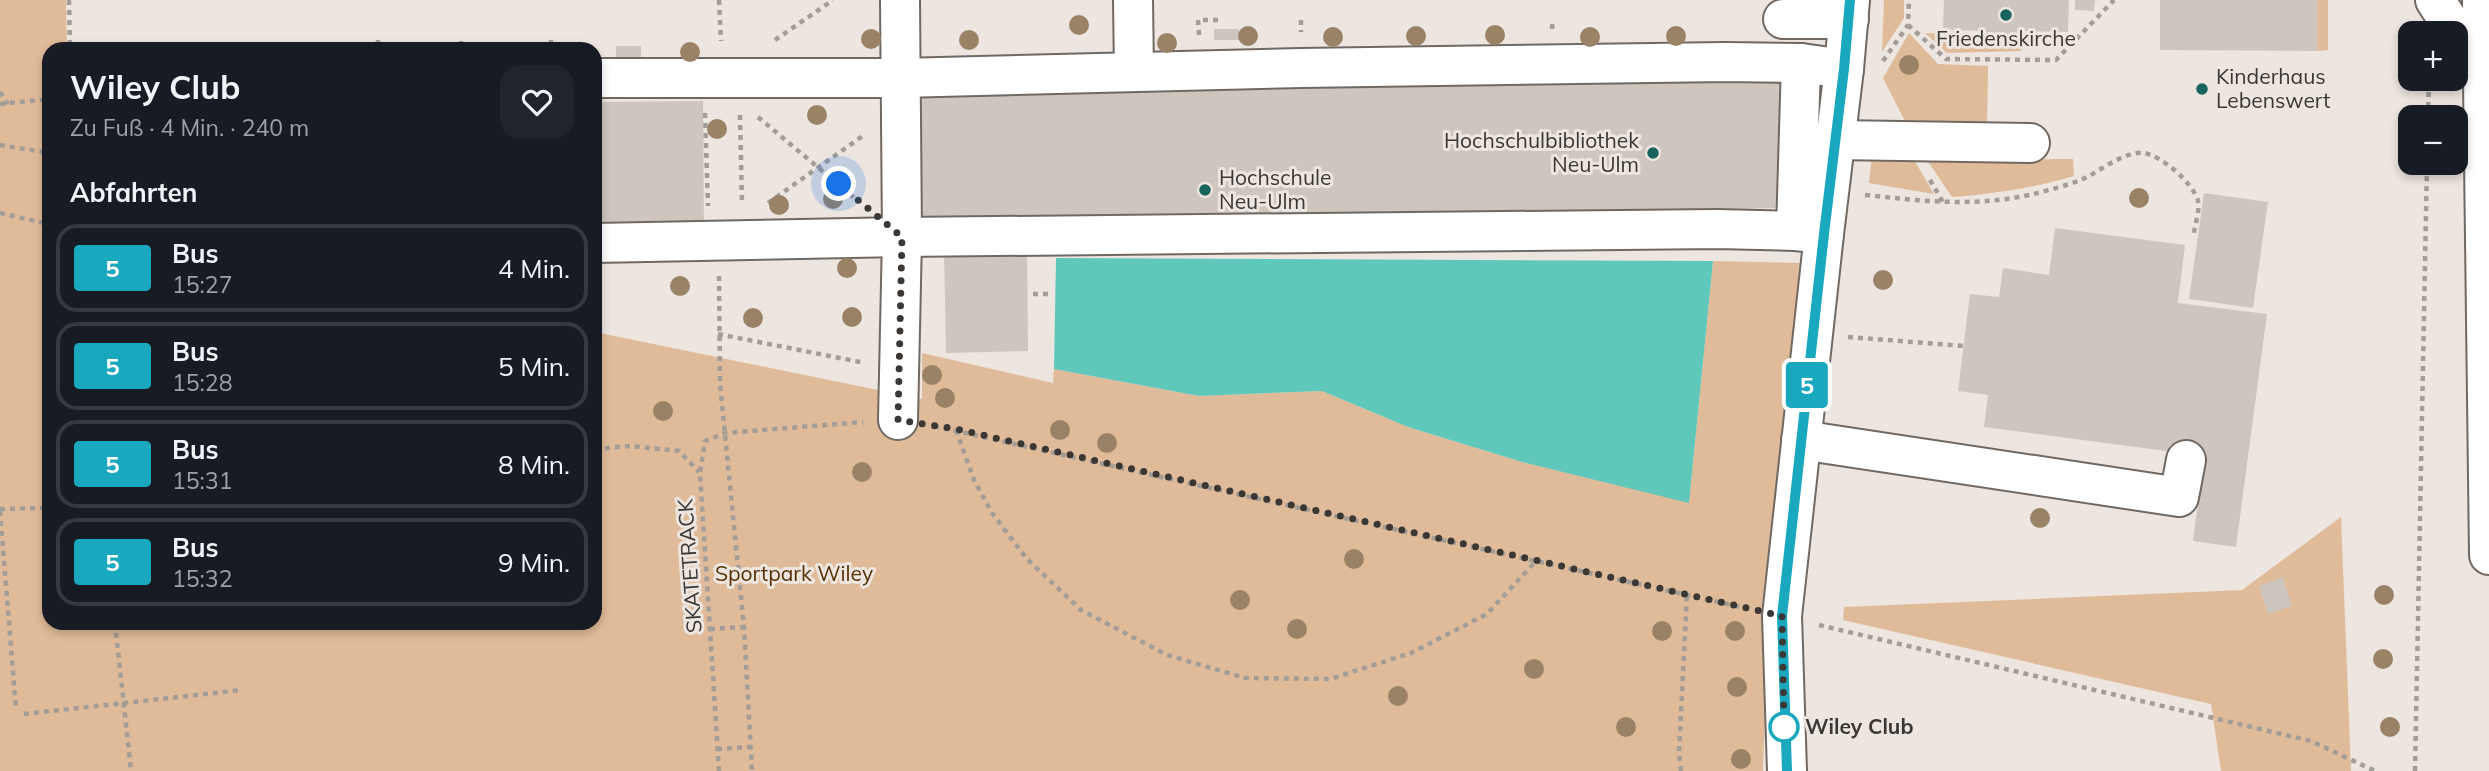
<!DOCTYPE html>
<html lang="de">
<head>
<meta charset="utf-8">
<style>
  :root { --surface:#171b24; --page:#20242c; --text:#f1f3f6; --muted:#9ea1a6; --line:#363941 }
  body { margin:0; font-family:Mulish,sans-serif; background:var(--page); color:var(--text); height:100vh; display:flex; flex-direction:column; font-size:26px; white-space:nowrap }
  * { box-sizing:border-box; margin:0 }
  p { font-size:23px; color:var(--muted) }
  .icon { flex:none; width:38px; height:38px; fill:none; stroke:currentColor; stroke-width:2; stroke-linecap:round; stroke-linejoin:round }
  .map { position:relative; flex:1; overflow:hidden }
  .details { position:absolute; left:42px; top:42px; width:560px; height:588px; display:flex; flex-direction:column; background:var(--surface); border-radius:21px; box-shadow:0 4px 10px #0003 }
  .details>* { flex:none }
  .badge { padding:0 14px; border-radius:5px; font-size:24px; line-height:46px }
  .buttons { position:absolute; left:2398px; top:21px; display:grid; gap:14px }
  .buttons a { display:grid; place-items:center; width:70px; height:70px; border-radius:14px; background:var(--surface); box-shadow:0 4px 10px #0003; font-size:35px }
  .you { position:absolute; width:35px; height:35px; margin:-18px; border:5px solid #fff; border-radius:50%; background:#1a73e8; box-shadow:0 0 0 10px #1a73e833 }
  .map>.badge { position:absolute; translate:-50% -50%; box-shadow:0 0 0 4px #fff }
  h2 { padding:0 28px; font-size:26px; line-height:63px }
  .round { display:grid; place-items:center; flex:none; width:74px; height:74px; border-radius:21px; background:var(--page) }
  .summary { display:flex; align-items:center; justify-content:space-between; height:119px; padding:0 28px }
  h1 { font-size:33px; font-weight:700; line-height:52px }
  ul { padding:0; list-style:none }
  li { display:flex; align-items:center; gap:21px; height:88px; margin:0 14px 10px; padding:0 14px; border:4px solid var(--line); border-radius:21px }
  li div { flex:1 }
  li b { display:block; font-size:26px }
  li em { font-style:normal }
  li .badge { min-width:77px; font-weight:700; text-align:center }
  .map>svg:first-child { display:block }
  .green { fill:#e0bb99 }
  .water { fill:#60c7bb }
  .building { fill:#cdc5be }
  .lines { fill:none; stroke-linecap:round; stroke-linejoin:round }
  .minor-casing { stroke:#706963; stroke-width:42 }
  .major-casing { stroke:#706963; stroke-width:42 }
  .path { stroke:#a39d98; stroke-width:4.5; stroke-dasharray:5 5; stroke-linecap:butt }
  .minor { stroke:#fff; stroke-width:38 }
  .major { stroke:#fff; stroke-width:38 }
  .tree { fill:#9a8267 }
  .line-casing { stroke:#fff; stroke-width:16 }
  .line { stroke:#1aa8be; stroke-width:10 }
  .walk { stroke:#3a3734; stroke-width:7; stroke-dasharray:0 12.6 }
  .poi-dot { fill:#18635b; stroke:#ede5df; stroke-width:2.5 }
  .stop-dot { fill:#fff; stroke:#1aa8be; stroke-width:3.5 }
  .labels { text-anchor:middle; stroke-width:6; stroke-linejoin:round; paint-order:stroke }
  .poi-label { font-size:21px; fill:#3a3734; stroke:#ede5df; text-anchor:start }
  .street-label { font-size:21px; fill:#3a3734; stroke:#ede5df }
  .park-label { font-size:21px; fill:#573104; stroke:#ede5df }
  .stop-label { font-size:21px; font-weight:bold; fill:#3a3734; stroke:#ede5df; text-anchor:start }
</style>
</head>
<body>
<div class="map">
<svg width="2489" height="771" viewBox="0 0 2489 771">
  <rect width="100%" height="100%" fill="#ede5df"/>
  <g class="green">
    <polygon points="0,0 66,0 67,49 49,49 49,623 595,623 595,332 922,399 922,353 1053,383 1054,369 1199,396 1322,391 1408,427 1522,462 1689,502 1713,261 1800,263 1767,573 1770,574 1763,771 0,771"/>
    <polygon points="1884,0 1904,0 1904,18 1882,52"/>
    <polygon points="2317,0 2328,0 2328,50 2317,51"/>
    <polygon points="1909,33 1938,64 1988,66 1987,128 1908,127 1883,78"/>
    <path d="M 1925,33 L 1985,35 C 1997,56 2005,46 2022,42 L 2021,51 L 1947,53 Z"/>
    <polygon points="1872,155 1913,158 1934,194 1869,183"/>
    <path d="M 2073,159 L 2074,176 C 2033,188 1994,194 1952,197 L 1927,160 Z"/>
    <polygon points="2341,517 2351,771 2221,771 2211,704 1843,620 1844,607 2242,590"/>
  </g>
  <polygon class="water" points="1056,258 1713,261 1689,503 1522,462 1408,427 1322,391 1199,396 1054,369"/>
  <g class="building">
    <polygon points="1944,0 2069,0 2068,32 2021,31 2019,39 2014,44 2006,48 1999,47 1989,41 1986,31 1943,30"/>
    <polygon points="2075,0 2095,0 2094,11 2075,10"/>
    <polygon points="2160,0 2317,0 2317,51 2160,50"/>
    <polygon points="1214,29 1239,29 1240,40 1214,40"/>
    <rect x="616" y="46" width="25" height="13"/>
    <polygon points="1783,78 1786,208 920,222 918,95"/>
    <polygon points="703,101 704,235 595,236 595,102"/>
    <polygon points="2204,193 2268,202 2253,308 2189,299"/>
    <polygon points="2055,228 2185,245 2178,303 2267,314 2236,547 2193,541 2204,456 1984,427 1988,395 1958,391 1970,294 1999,297 2003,268 2049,275"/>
    <polygon points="1027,249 1028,351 946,353 944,250"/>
    <polygon points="2283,577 2292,606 2268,614 2259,586"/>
  </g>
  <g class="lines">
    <defs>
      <g id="minor">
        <polyline points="1133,0 1134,72"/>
        <polyline points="2435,0 2482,72"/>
        <polyline points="1783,19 1849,19"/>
        <polyline points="595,78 900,78 1301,68 1725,62 1801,63 1844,69"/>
        <polyline points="1836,140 2030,143"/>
        <polyline points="1796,231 1801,63"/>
        <polyline points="595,243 902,237 1717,229 1796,231 1824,234"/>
        <polyline points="898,420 902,237 900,0"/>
        <polyline points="1801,440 2179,497 2186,460"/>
        <polyline points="1787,771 1782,616 1824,234 1844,69 1850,0"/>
      </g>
      <polyline id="major" points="2482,0 2489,555"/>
    </defs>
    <use href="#minor" class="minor-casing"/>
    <use href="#major" class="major-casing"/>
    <g class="path">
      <polyline points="69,0 70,49"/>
      <polyline points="719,0 721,41"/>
      <polyline points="1301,20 1301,32"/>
      <polyline points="1908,25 1946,59 2056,60 2114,0"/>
      <polyline points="1552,29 1553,19"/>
      <polyline points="1199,35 1198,20 1218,20"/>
      <polyline points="378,40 378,49"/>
      <polyline points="551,40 551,49"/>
      <polyline points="775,40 833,0"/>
      <polyline points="461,41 461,49"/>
      <polyline points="219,43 219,49"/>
      <polyline points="301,49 301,41"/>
      <polyline points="1883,61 1908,25 1909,0"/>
      <polyline points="0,92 8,104"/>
      <polyline points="0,104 49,99"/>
      <polyline points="705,113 708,206"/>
      <polyline points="740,115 742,204"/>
      <polyline points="758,117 858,201"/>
      <polyline points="2428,117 2429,79"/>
      <polyline points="0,145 49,153"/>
      <polyline points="1930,180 1944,204"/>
      <path d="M 1865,195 C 1922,201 1973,207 2029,195 C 2046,191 2065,186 2081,180 C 2099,172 2123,151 2144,153 C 2162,156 2193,183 2198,201 C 2200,210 2195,224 2194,233"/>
      <polyline points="768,203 864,135"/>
      <polyline points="0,213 49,224"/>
      <polyline points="719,276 720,384 744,627 752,771"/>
      <polyline points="1033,294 1051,294"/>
      <polyline points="718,334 865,363"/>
      <polyline points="1848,337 1964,346"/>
      <polyline points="595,357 596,358"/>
      <polyline points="934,426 1745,608"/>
      <polyline points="956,430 974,480 992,513 1027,559 1081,610 1167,655 1245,678 1330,679 1411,653 1487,614 1536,561"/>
      <polyline points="595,449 630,446 679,451 699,472"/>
      <polyline points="0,509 49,508"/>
      <polyline points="0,511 16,709"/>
      <polyline points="115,623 131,771"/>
      <polyline points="1819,625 2311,741 2375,771"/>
      <polyline points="710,629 744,627"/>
      <polyline points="24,714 242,690"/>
      <polyline points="717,749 751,747"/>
      <polyline points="719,771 700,473 705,441 725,433 863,422"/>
      <polyline points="1681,771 1679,752 1687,594"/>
      <polyline points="2415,771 2427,163"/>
    </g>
    <use href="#minor" class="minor"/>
    <use href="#major" class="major"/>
  </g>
  <g class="tree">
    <circle cx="1079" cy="25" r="10"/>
    <circle cx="1495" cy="35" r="10"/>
    <circle cx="1248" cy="36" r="10"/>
    <circle cx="1416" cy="36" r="10"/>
    <circle cx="1676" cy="36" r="10"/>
    <circle cx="1333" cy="37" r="10"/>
    <circle cx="1590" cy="37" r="10"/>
    <circle cx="871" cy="39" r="10"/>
    <circle cx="969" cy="40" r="10"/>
    <circle cx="1167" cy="43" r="10"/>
    <circle cx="690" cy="52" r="10"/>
    <circle cx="1909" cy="65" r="10"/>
    <circle cx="817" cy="115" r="10"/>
    <circle cx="717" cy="129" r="10"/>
    <circle cx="2139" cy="198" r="10"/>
    <circle cx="833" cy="199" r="10"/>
    <circle cx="779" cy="205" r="10"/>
    <circle cx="847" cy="268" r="10"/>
    <circle cx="1883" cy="280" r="10"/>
    <circle cx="680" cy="286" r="10"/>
    <circle cx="852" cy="317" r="10"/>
    <circle cx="753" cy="318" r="10"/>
    <circle cx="932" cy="375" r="10"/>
    <circle cx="945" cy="398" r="10"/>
    <circle cx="663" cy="411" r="10"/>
    <circle cx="1060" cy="430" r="10"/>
    <circle cx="1107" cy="443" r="10"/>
    <circle cx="862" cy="472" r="10"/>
    <circle cx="2040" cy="518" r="10"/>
    <circle cx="1354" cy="559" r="10"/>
    <circle cx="2384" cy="595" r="10"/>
    <circle cx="1240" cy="600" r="10"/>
    <circle cx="1297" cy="629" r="10"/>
    <circle cx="1662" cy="631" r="10"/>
    <circle cx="1735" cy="631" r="10"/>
    <circle cx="2383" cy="659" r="10"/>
    <circle cx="1534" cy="669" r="10"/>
    <circle cx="1737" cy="687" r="10"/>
    <circle cx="1398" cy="696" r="10"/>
    <circle cx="1626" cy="727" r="10"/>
    <circle cx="2390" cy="727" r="10"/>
    <circle cx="1741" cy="759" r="10"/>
  </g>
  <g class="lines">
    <defs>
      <polyline id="line" points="1787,771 1782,616 1824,234 1844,69 1850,0"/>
    </defs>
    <use href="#line" class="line-casing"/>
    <use href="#line" class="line"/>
    <polyline class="walk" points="839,184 902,237 898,420 956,429 1782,616 1784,727"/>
  </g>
  <g class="poi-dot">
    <circle cx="2006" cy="15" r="7"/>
    <circle cx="2202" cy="89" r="7"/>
    <circle cx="1653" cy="153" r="7"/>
    <circle cx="1205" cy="190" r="7"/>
  </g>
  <circle class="stop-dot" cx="1784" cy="727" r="14"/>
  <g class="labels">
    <g class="poi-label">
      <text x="2006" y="46" text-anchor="middle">Friedenskirche</text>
      <text x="2216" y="84">Kinderhaus<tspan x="2216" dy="24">Lebenswert</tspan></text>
      <text x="1639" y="148" text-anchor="end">Hochschulbibliothek<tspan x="1639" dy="24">Neu-Ulm</tspan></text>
      <text x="1219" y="185">Hochschule<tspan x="1219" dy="24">Neu-Ulm</tspan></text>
    </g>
    <g class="street-label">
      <text transform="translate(690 566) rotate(-94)" y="7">SKATETRACK</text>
    </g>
    <g class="park-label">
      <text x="794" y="581">Sportpark Wiley</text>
    </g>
    <g class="stop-label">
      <text x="1805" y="734">Wiley Club</text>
    </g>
  </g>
</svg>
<div class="buttons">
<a>+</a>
<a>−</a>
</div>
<div class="you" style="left:839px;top:184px"></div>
<b class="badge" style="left:1807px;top:385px;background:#1aa8be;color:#fff">5</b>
<section class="details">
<div class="summary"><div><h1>Wiley Club</h1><p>Zu Fuß · 4 Min. · 240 m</p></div><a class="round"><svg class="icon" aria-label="heart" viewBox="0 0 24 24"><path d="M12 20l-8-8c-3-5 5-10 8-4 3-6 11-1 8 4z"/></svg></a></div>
<h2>Abfahrten</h2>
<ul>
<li><span class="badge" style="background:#1aa8be;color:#fff">5</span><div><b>Bus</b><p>15:27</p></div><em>4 Min.</em></li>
<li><span class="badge" style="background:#1aa8be;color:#fff">5</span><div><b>Bus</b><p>15:28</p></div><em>5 Min.</em></li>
<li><span class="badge" style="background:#1aa8be;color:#fff">5</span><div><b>Bus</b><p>15:31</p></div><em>8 Min.</em></li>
<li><span class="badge" style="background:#1aa8be;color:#fff">5</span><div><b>Bus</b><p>15:32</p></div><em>9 Min.</em></li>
</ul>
</section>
</div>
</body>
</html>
